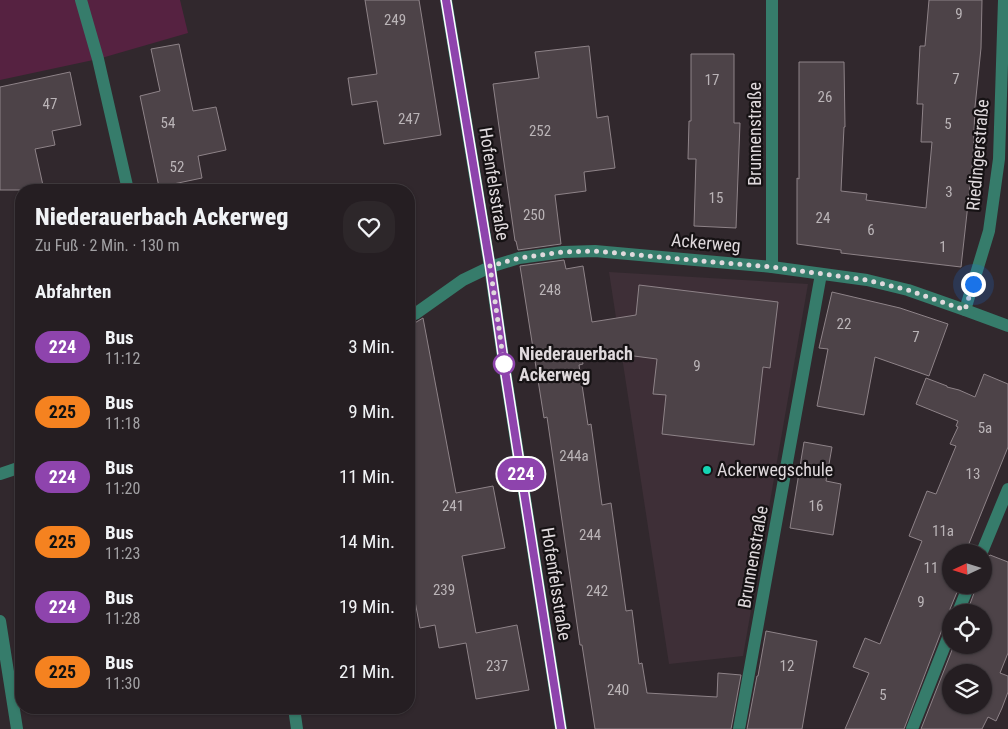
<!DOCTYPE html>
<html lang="de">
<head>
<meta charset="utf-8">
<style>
  :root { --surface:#251e22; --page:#2d272a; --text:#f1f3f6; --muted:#a3a2a5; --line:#423c40 }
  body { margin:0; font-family:"Roboto Condensed",sans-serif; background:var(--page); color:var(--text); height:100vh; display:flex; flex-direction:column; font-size:19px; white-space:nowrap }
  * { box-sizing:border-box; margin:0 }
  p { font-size:16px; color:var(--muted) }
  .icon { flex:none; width:28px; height:28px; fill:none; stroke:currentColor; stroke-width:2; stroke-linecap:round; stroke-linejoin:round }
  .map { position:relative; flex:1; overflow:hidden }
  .drawer { position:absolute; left:15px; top:184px; width:400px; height:530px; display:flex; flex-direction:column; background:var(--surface); border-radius:20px; box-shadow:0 1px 4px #0004,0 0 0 1px var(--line) }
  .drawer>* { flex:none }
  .badge { padding:0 10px; border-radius:16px; font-size:18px; line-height:32px }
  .needle { width:32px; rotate:266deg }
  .controls { position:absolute; left:942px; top:544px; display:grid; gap:10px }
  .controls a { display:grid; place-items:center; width:50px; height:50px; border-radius:50%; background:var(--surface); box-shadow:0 1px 4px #0004,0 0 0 1px var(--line); font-size:25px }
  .you { position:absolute; width:25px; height:25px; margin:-12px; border:4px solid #fff; border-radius:50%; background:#1a73e8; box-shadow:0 0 0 8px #1a73e833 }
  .map>.badge { position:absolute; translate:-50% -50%; box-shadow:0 0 0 2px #fff }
  h2 { padding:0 20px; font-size:19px; line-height:45px }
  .round { display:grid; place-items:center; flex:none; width:52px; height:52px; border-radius:20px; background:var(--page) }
  .summary { display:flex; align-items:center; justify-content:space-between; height:85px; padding:0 20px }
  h1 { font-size:24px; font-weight:800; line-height:38px }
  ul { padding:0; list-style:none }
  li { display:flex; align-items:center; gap:15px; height:65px; padding:0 20px }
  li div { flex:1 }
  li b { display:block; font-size:19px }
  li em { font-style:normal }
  li .badge { min-width:55px; font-weight:700; text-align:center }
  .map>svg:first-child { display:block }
  .built { fill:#3e2f37 }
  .green { fill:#562241 }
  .building { fill:#4d4348; stroke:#8e8388; fill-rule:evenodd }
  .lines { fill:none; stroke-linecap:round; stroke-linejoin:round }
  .minor { stroke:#367c6b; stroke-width:12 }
  .line-casing { stroke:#fff; stroke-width:11 }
  .line { stroke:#8e44ad; stroke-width:8 }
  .walk { stroke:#dfd9dc; stroke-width:5; stroke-dasharray:0 9 }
  .stop-dot { fill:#fff; stroke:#8e44ad; stroke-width:2.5 }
  .poi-dot { fill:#14d5b3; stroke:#161214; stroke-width:2 }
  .labels { text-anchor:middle; stroke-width:4.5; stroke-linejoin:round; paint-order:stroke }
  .number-label { font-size:15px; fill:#bab4b7 }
  .street-label { font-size:18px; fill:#dfd9dc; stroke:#161214 }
  .stop-label { font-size:18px; font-weight:bold; fill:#dfd9dc; stroke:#161214; text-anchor:start }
  .poi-label { font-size:18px; fill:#dfd9dc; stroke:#161214; text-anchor:start }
</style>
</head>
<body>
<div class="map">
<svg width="1008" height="729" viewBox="0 0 1008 729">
  <rect width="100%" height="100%" fill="#31282d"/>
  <polygon class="built" points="609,272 808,284 743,656 669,664"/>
  <polygon class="green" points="0,0 180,0 188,33 98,59 0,80"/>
  <g class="building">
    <polygon points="365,0 419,0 441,135 384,144 377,101 352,105 348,78 377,74"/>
    <polygon points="929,0 982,0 981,48 975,107 973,159 961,267 841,253 841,250 797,244 797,178 799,179 799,62 844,62 845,127 844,127 841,191 867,194 866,200 926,208 932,142 921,142 923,104 917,104 920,46 925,46"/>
    <polygon points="179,44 193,111 216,107 226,150 198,156 202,178 159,187 140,96 160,91 151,49"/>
    <polygon points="589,46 597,118 608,116 615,168 584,172 586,191 555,195 561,244 518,250 516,241 515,241 493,84 539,78 535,52"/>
    <polygon points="691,54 734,54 734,123 740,123 736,228 694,226 696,159 688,159 689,121 691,121"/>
    <polygon points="70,72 81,125 52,131 55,145 35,149 44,190 0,190 0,87"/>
    <polygon points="564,260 566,269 583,266 592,322 636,315 639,285 778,302 770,368 763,367 754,445 662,434 666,395 653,394 657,359 580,349 583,364 579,365 588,425 591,424 602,505 611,503 626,611 632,610 639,664 642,663 647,693 717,697 718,673 741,675 731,729 595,729 582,645 580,645 547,417 544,418 520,266"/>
    <polygon points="832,292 900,308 948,324 929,376 875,357 864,415 817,406 828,349 819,348"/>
    <polygon points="423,318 456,493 493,486 505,548 462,556 476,633 517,625 529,690 476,699 466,643 439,648 435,625 420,628 409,569 409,325 413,324"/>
    <polygon points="984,374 1008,384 1008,447 968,546 975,549 974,552 951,552 951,585 960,585 950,609 951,622 946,623 943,627 904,729 845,729 869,673 853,667 865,638 880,644 922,541 909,536 927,491 936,494 956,446 950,444 958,427 956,426 958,421 916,404 926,378 947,386 947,387 959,390 975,397"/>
    <polygon points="804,442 832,447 826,481 841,484 833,535 790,528"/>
    <path d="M 990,555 L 1008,562 L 1008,653 L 1000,673 L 1008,676 L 1008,692 L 1002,708 L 996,721 L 988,717 L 982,729 L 921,729 L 954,645 L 984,645 L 984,612 L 967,612 L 977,585 L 984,585 L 984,560 L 987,558 ZM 951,672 L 984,672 L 984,705 L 951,705 Z"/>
    <polygon points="766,631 817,641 802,729 747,729 757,676 758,676"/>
  </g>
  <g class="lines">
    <g class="minor">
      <polyline points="81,0 98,59 128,190"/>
      <polyline points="446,0 490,267 504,364 561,729"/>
      <polyline points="772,0 772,267"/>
      <polyline points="965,310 989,231 999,159 1004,0"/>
      <polyline points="409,317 415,314 463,280 490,267 519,258 563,252 595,251 772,267 867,280 908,290 965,310 1008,326"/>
      <polyline points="0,474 21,467"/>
      <polyline points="982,552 1008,489"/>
      <polyline points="958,612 969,585"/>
      <polyline points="0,621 17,729"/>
      <polyline points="294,708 297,729"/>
      <polyline points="739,729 821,274"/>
      <polyline points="912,729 951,630"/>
    </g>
  </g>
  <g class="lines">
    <defs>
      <polyline id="line" points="446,0 490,266 504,364 561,729"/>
    </defs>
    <use href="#line" class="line-casing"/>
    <use href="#line" class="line"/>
    <polyline class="walk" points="504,364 490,266 520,258 563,252 595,251 713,262 772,267 867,280 908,290 965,310 973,284"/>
  </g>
  <circle class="stop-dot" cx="504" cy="364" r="10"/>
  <circle class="poi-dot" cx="707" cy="470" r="5"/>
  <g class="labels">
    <g class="number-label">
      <text x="959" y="19">9</text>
      <text x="395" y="25">249</text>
      <text x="956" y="84">7</text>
      <text x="712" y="85">17</text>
      <text x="825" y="102">26</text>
      <text x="50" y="109">47</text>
      <text x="409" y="124">247</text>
      <text x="168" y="128">54</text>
      <text x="948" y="129">5</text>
      <text x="540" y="136">252</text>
      <text x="177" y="172">52</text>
      <text x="949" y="197">3</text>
      <text x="716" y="203">15</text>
      <text x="534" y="220">250</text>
      <text x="823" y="223">24</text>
      <text x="871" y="235">6</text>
      <text x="943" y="252">1</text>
      <text x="550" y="295">248</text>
      <text x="844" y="329">22</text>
      <text x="916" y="342">7</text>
      <text x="697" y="371">9</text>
      <text x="985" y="433">5a</text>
      <text x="574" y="461">244a</text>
      <text x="973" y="479">13</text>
      <text x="453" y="511">241</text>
      <text x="816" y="511">16</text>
      <text x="943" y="536">11a</text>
      <text x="590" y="540">244</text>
      <text x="931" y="573">11</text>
      <text x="444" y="595">239</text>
      <text x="597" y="596">242</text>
      <text x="921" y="607">9</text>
      <text x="497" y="671">237</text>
      <text x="787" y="671">12</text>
      <text x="618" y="695">240</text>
      <text x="883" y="700">5</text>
    </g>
    <g class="street-label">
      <text transform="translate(755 134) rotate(-90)" y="6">Brunnenstraße</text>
      <text transform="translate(978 155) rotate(-85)" y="6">Riedingerstraße</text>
      <text transform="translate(494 184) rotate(81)" y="6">Hofenfelsstraße</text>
      <text transform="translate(706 243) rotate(5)" y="6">Ackerweg</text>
      <text transform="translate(753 557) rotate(-80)" y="6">Brunnenstraße</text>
      <text transform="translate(556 584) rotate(81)" y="6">Hofenfelsstraße</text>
    </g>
    <g class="stop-label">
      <text x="519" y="360">Niederauerbach<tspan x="519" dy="21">Ackerweg</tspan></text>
    </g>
    <g class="poi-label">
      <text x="717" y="476">Ackerwegschule</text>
    </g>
  </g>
</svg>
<div class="controls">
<a><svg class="needle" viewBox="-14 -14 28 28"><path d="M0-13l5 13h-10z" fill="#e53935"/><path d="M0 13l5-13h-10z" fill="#a3a2a5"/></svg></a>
<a><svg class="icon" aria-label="locate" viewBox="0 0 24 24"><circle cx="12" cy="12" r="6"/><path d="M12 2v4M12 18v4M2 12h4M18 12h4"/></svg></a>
<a><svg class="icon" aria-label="layers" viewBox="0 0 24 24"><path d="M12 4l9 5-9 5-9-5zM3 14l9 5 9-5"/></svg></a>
</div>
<div class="you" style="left:973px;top:284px"></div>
<b class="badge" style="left:521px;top:474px;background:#8e44ad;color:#fff">224</b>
<section class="drawer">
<div class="summary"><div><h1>Niederauerbach Ackerweg</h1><p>Zu Fuß · 2 Min. · 130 m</p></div><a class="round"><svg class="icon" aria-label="heart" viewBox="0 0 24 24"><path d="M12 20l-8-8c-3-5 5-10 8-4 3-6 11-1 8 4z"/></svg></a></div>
<h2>Abfahrten</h2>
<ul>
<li><span class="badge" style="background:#8e44ad;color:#fff">224</span><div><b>Bus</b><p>11:12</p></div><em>3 Min.</em></li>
<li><span class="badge" style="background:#f58220;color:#111">225</span><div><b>Bus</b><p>11:18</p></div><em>9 Min.</em></li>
<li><span class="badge" style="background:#8e44ad;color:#fff">224</span><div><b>Bus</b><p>11:20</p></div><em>11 Min.</em></li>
<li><span class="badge" style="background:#f58220;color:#111">225</span><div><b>Bus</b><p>11:23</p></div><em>14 Min.</em></li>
<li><span class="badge" style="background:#8e44ad;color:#fff">224</span><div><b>Bus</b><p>11:28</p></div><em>19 Min.</em></li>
<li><span class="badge" style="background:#f58220;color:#111">225</span><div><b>Bus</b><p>11:30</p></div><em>21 Min.</em></li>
</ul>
</section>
</div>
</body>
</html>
